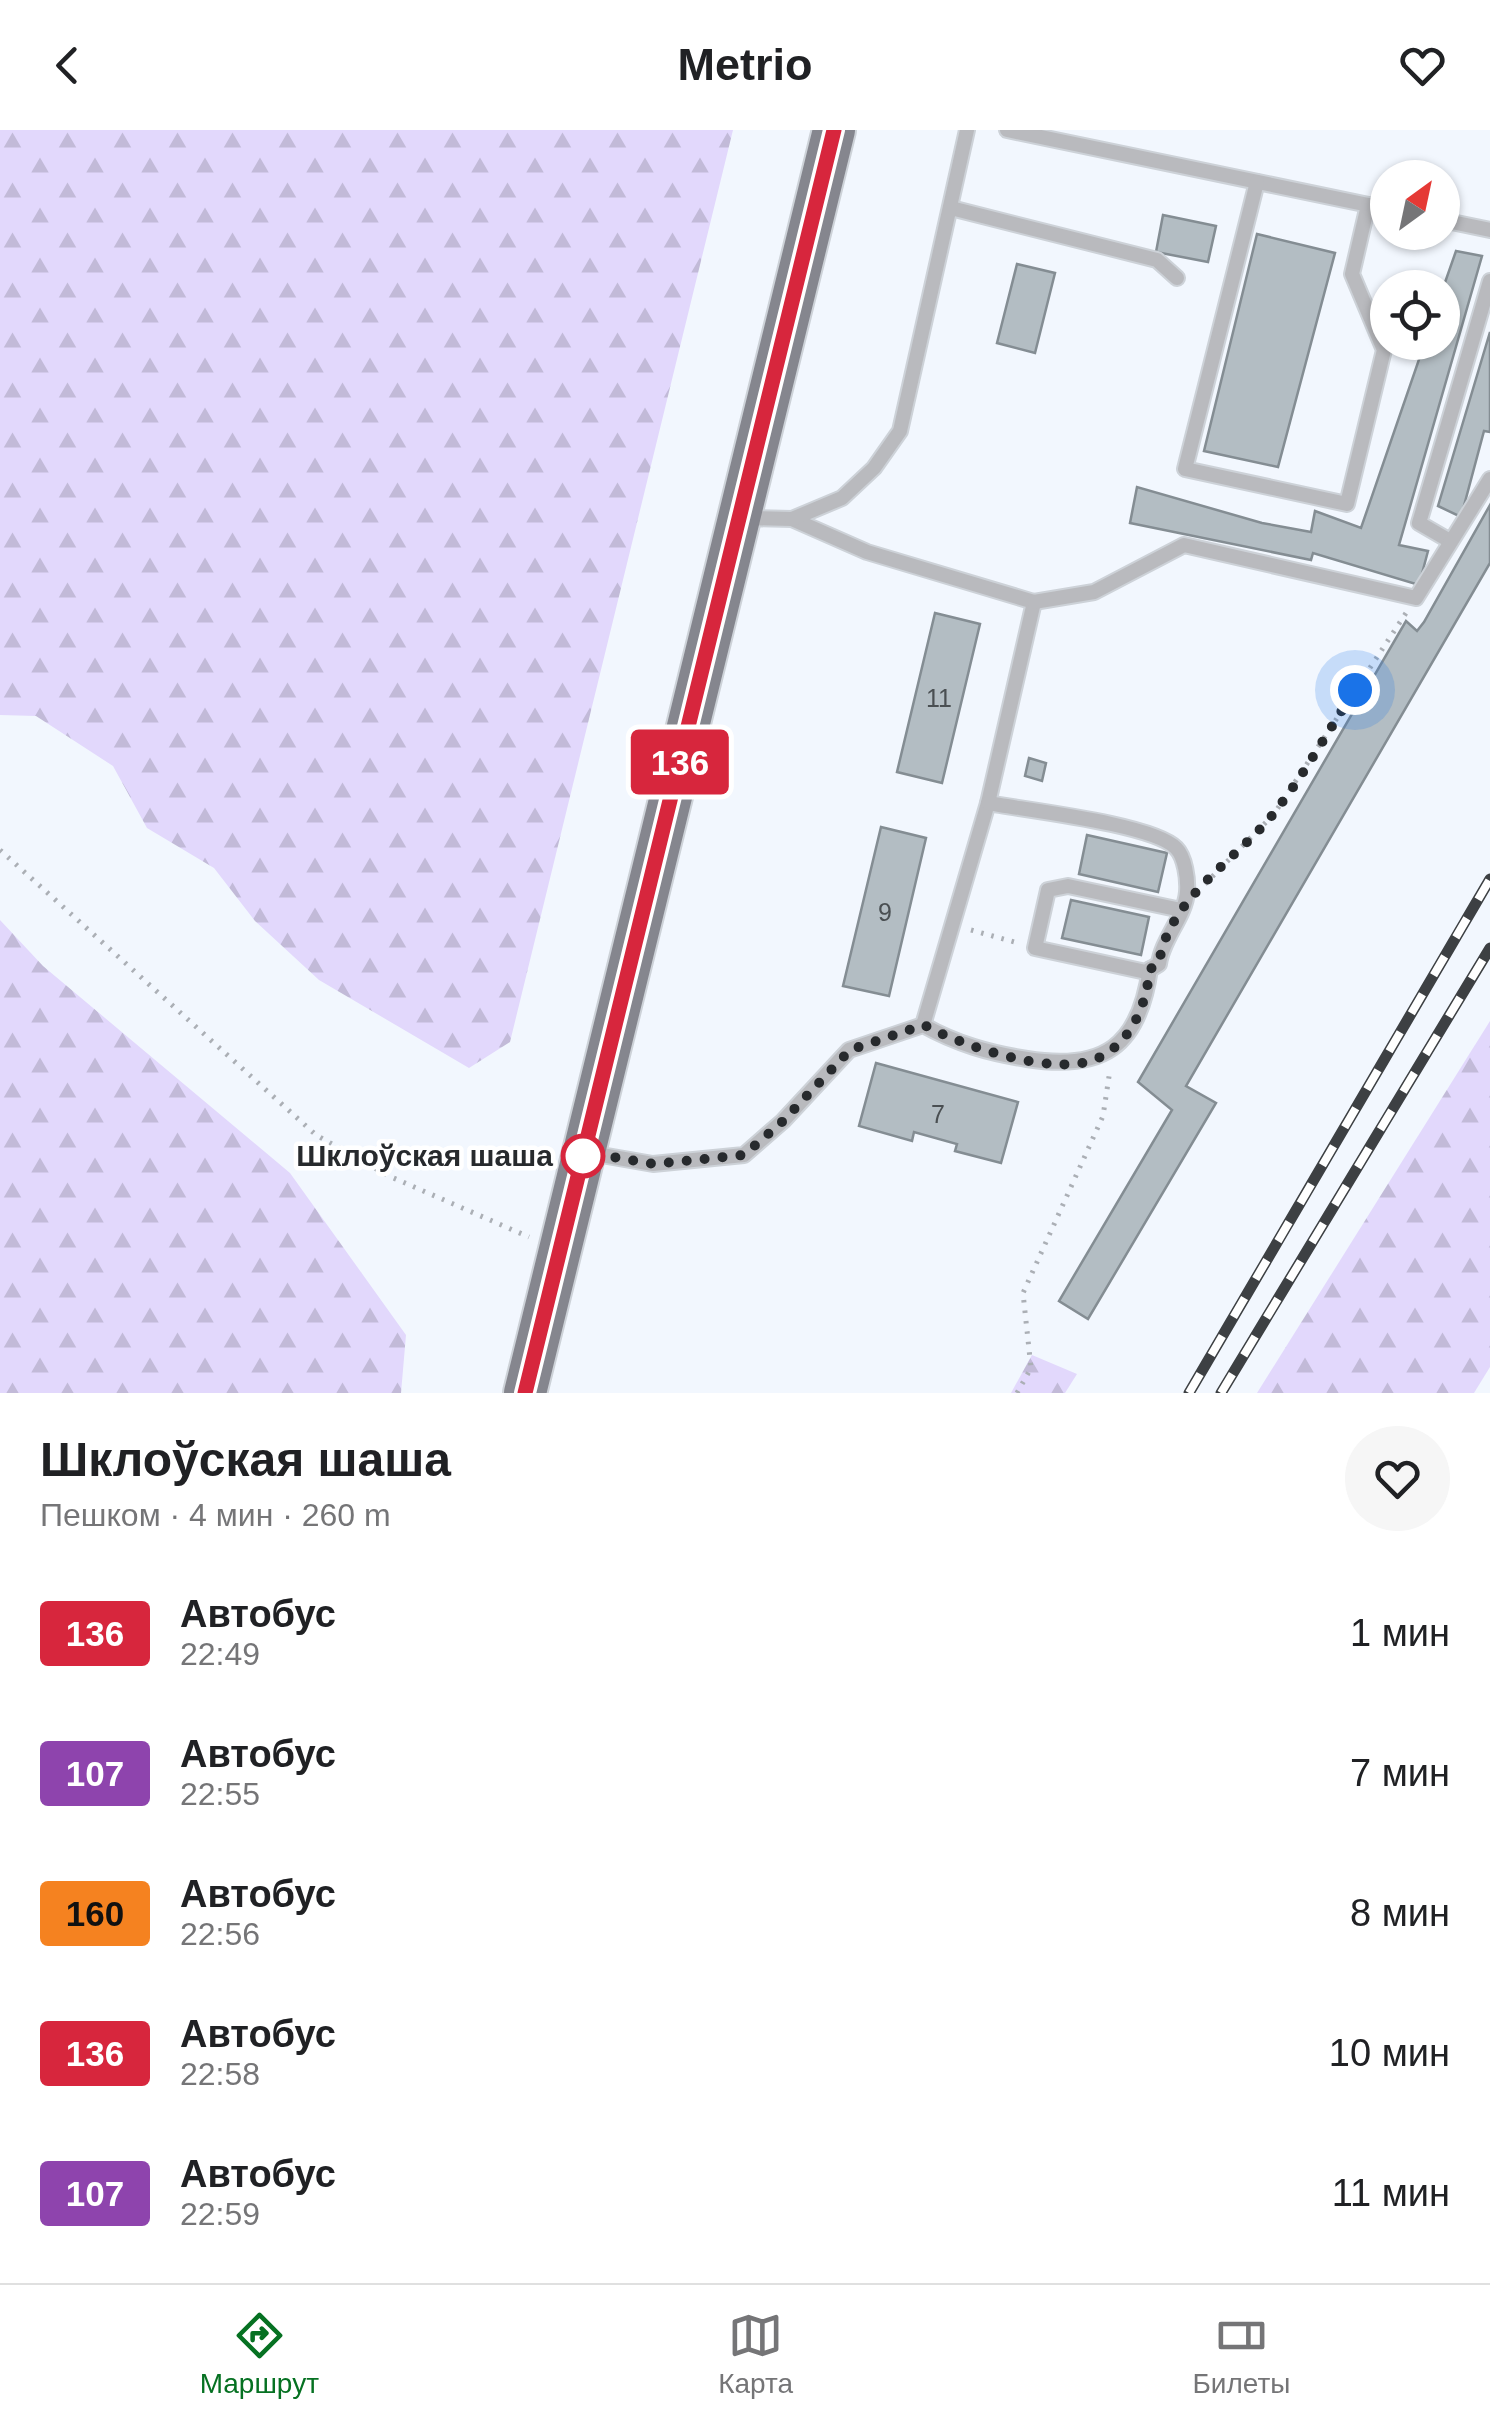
<!DOCTYPE html>
<html lang="ru">
<head>
<meta charset="utf-8">
<style>
  :root { --surface:#fff; --page:#f6f6f6; --text:#202124; --muted:#757577; --line:#e0e0e0; --accent:#067122 }
  body { margin:0; font-family:Helvetica,sans-serif; background:var(--page); color:var(--text); height:100vh; display:flex; flex-direction:column; font-size:38px; white-space:nowrap }
  * { box-sizing:border-box; margin:0 }
  p { font-size:32px; color:var(--muted) }
  .icon { flex:none; width:55px; height:55px; fill:none; stroke:currentColor; stroke-width:2; stroke-linecap:round; stroke-linejoin:round }
  .map { position:relative; height:1263px; overflow:hidden }
  .details { display:flex; flex-direction:column; background:var(--surface); flex:1 }
  .details>* { flex:none }
  .badge { padding:0 20px; border-radius:8px; font-size:35px; line-height:65px }
  .needle { width:65px; rotate:33deg }
  .controls { position:absolute; left:1370px; top:30px; display:grid; gap:20px }
  .controls a { display:grid; place-items:center; width:90px; height:90px; border-radius:50%; background:var(--surface); box-shadow:0 2px 8px #0004; font-size:50px }
  .you { position:absolute; width:50px; height:50px; margin:-25px; border:8px solid #fff; border-radius:50%; background:#1a73e8; box-shadow:0 0 0 15px #1a73e833 }
  .map>.badge { position:absolute; translate:-50% -50%; box-shadow:0 0 0 5px #fff }
  .round { display:grid; place-items:center; flex:none; width:105px; height:105px; border-radius:52px; background:var(--page) }
  .headline { display:flex; align-items:center; justify-content:space-between; height:170px; padding:0 40px }
  h1 { font-size:48px; font-weight:700; line-height:75px }
  ul { padding:0; list-style:none }
  li { display:flex; align-items:center; gap:30px; height:140px; padding:0 40px }
  li div { flex:1 }
  li b { display:block; font-size:38px }
  li em { font-style:normal }
  li .badge { min-width:110px; font-weight:700; text-align:center }
  header { display:flex; justify-content:space-between; align-items:center; height:130px; padding:0 40px; background:var(--surface); font-size:45px; font-weight:700 }
  .tab-bar { display:flex; justify-content:space-around; align-items:center; height:140px; border-top:2px solid var(--line); background:var(--surface); font-size:28px; color:var(--muted) }
  .tab-bar a { display:grid; justify-items:center; gap:5px }
  .tab-bar .on { color:var(--accent) }
  .map>svg:first-child { display:block }
  .forest { fill:url(#forest-firs) }
  .building { fill:#b3bdc3; stroke:#848d93; stroke-width:2.5 }
  .lines { fill:none; stroke-linecap:round; stroke-linejoin:round }
  .lane-casing { stroke:#cdd2d8; stroke-width:18 }
  .primary-casing { stroke:#cdd2d8; stroke-width:46 }
  .path { stroke:#abafb5; stroke-width:5; stroke-dasharray:2.5 8; stroke-linecap:butt }
  .lane { stroke:#b9babe; stroke-width:14 }
  .primary { stroke:#85868e; stroke-width:42 }
  .rail-casing { stroke:#3d4043; stroke-width:11 }
  .rail { stroke:#fff; stroke-width:8; stroke-dasharray:22; stroke-linecap:butt }
  .line-casing { stroke:#fff; stroke-width:22 }
  .line { stroke:#d7263d; stroke-width:15 }
  .walk { stroke:#272a2d; stroke-width:10; stroke-dasharray:0 18 }
  .stop-dot { fill:#fff; stroke:#d7263d; stroke-width:5 }
  .labels { text-anchor:middle; stroke-width:9; stroke-linejoin:round; paint-order:stroke }
  .number-label { font-size:25px; fill:#4a4f52 }
  .stop-label { font-size:30px; font-weight:bold; fill:#272a2d; stroke:#fff; text-anchor:end }
</style>
</head>
<body>
<header><svg class="icon" aria-label="back" viewBox="0 0 24 24"><path d="M15 5l-7 7 7 7"/></svg>Metrio<svg class="icon" aria-label="heart" viewBox="0 0 24 24"><path d="M12 20l-8-8c-3-5 5-10 8-4 3-6 11-1 8 4z"/></svg></header>
<div class="map">
<svg width="1490" height="1263" viewBox="0 0 1490 1263">
  <defs>
    <pattern id="forest-firs" width="22" height="20" patternUnits="userSpaceOnUse" patternTransform="scale(2.5)"><rect width="22" height="20" fill="#e2d8fc"/><path d="M5 1l3.5 6h-7zM16 11l3.5 6h-7z" fill="#c2bad8"/></pattern>
  </defs>
  <rect width="100%" height="100%" fill="#f2f7fe"/>
  <g class="forest">
    <polygon points="0,0 733,0 510,912 469,938 319,850 255,791 214,738 147,698 113,636 36,586 0,585"/>
    <polygon points="0,790 43,836 290,1043 406,1205 401,1263 0,1263"/>
    <polygon points="1490,891 1490,1237 1474,1263 1257,1263"/>
    <polygon points="1032,1225 1077,1244 1065,1263 1011,1263"/>
  </g>
  <g class="building">
    <polygon points="1163,85 1216,96 1208,132 1156,122"/>
    <polygon points="1257,104 1335,123 1278,337 1204,321"/>
    <polygon points="1456,121 1482,126 1399,415 1428,421 1419,455 1313,423 1311,430 1130,393 1137,357 1262,393 1311,402 1315,381 1361,398 1425,212 1442,212 1442,161"/>
    <polygon points="1017,134 1055,143 1035,223 997,213"/>
    <polygon points="1490,202 1490,302 1484,301 1461,387 1438,376"/>
    <polygon points="1490,375 1490,433 1186,956 1216,973 1088,1189 1059,1171 1172,980 1138,952 1406,491 1417,501 1424,492"/>
    <polygon points="935,483 980,494 942,653 897,642"/>
    <polygon points="1029,628 1046,633 1042,651 1025,646"/>
    <polygon points="881,697 926,708 889,866 843,856"/>
    <polygon points="1087,705 1167,723 1158,762 1079,744"/>
    <polygon points="1071,770 1149,787 1141,825 1062,808"/>
    <polygon points="876,933 1018,972 1001,1033 955,1021 957,1014 914,1002 912,1011 859,996"/>
  </g>
  <g class="lines">
    <defs>
      <g id="lane">
        <polyline points="1007,0 1388,79"/>
        <polyline points="1257,52 1185,339 1347,374 1384,220 1352,144 1368,75"/>
        <polyline points="951,78 1157,130 1177,148"/>
        <polyline points="1442,90 1490,100"/>
        <polyline points="745,388 792,389 867,422 1034,472 988,673 923,895"/>
        <polyline points="792,389 842,368 874,338 900,301 967,0"/>
        <polyline points="1450,411 1419,393 1490,151"/>
        <polyline points="1034,472 1094,462 1184,415 1416,468 1490,349"/>
        <path d="M 988,673 C 1025,680 1153,694 1176,718 C 1185,727 1188,749 1187,762 C 1185,787 1162,809 1159,834 L 1146,842 L 1035,818 L 1048,760 L 1068,756 L 1181,780"/>
        <path d="M 590,1023 L 653,1034 L 744,1025 L 783,991 L 849,920 L 923,895 C 957,914 989,923 1027,929 C 1103,941 1139,917 1150,839"/>
      </g>
      <polyline id="primary" points="525,1263 834,0"/>
    </defs>
    <use href="#lane" class="lane-casing"/>
    <use href="#primary" class="primary-casing"/>
    <g class="path">
      <polyline points="0,720 316,1005 389,1046 529,1107"/>
      <polyline points="1205,754 1274,684 1406,483"/>
      <polyline points="971,800 1018,813"/>
      <polyline points="1017,1263 1031,1238 1023,1163 1103,986 1110,940"/>
    </g>
    <use href="#lane" class="lane"/>
    <use href="#primary" class="primary"/>
    <defs>
      <g id="rail">
        <polyline points="1189,1263 1490,749"/>
        <polyline points="1221,1263 1490,818"/>
      </g>
    </defs>
    <use href="#rail" class="rail-casing"/>
    <use href="#rail" class="rail"/>
  </g>
  <g class="lines">
    <defs>
      <polyline id="line" points="525,1263 834,0"/>
    </defs>
    <use href="#line" class="line-casing"/>
    <use href="#line" class="line"/>
    <path class="walk" d="M 583,1026 L 584,1022 L 654,1034 L 744,1025 L 783,991 L 850,920 L 924,895 C 962,916 1054,947 1096,929 C 1132,913 1146,875 1150,839 L 1159,834 C 1167,769 1237,730 1274,683 C 1304,645 1328,601 1355,560"/>
  </g>
  <circle class="stop-dot" cx="583" cy="1026" r="20"/>
  <g class="labels">
    <g class="number-label">
      <text x="939" y="577">11</text>
      <text x="885" y="791">9</text>
      <text x="938" y="993">7</text>
    </g>
    <g class="stop-label">
      <text x="553" y="1036">Шклоўская шаша</text>
    </g>
  </g>
</svg>
<div class="controls">
<a><svg class="needle" viewBox="-14 -14 28 28"><path d="M0-13l5 13h-10z" fill="#e53935"/><path d="M0 13l5-13h-10z" fill="#757577"/></svg></a>
<a><svg class="icon" aria-label="locate" viewBox="0 0 24 24"><circle cx="12" cy="12" r="6"/><path d="M12 2v4M12 18v4M2 12h4M18 12h4"/></svg></a>
</div>
<div class="you" style="left:1355px;top:560px"></div>
<b class="badge" style="left:680px;top:632px;background:#d7263d;color:#fff">136</b>
</div>
<section class="details">
<div class="headline"><div><h1>Шклоўская шаша</h1><p>Пешком · 4 мин · 260 m</p></div><a class="round"><svg class="icon" aria-label="heart" viewBox="0 0 24 24"><path d="M12 20l-8-8c-3-5 5-10 8-4 3-6 11-1 8 4z"/></svg></a></div>
<ul>
<li><span class="badge" style="background:#d7263d;color:#fff">136</span><div><b>Автобус</b><p>22:49</p></div><em>1 мин</em></li>
<li><span class="badge" style="background:#8e44ad;color:#fff">107</span><div><b>Автобус</b><p>22:55</p></div><em>7 мин</em></li>
<li><span class="badge" style="background:#f58220;color:#111">160</span><div><b>Автобус</b><p>22:56</p></div><em>8 мин</em></li>
<li><span class="badge" style="background:#d7263d;color:#fff">136</span><div><b>Автобус</b><p>22:58</p></div><em>10 мин</em></li>
<li><span class="badge" style="background:#8e44ad;color:#fff">107</span><div><b>Автобус</b><p>22:59</p></div><em>11 мин</em></li>
</ul>
</section>
<nav class="tab-bar">
<a class="on"><svg class="icon" aria-label="directions" viewBox="0 0 24 24"><path d="M12 3l9 9-9 9-9-9zM9 14v-3h6M13 9l2 2-2 2"/></svg>Маршрут</a>
<a><svg class="icon" aria-label="map" viewBox="0 0 24 24"><path d="M3 6l6-2 6 2 6-2v14l-6 2-6-2-6 2zM9 4v14M15 6v14"/></svg>Карта</a>
<a><svg class="icon" aria-label="tickets" viewBox="0 0 24 24"><path d="M3 7h18v10H3zM15 7v10"/></svg>Билеты</a>
</nav>
</body>
</html>
